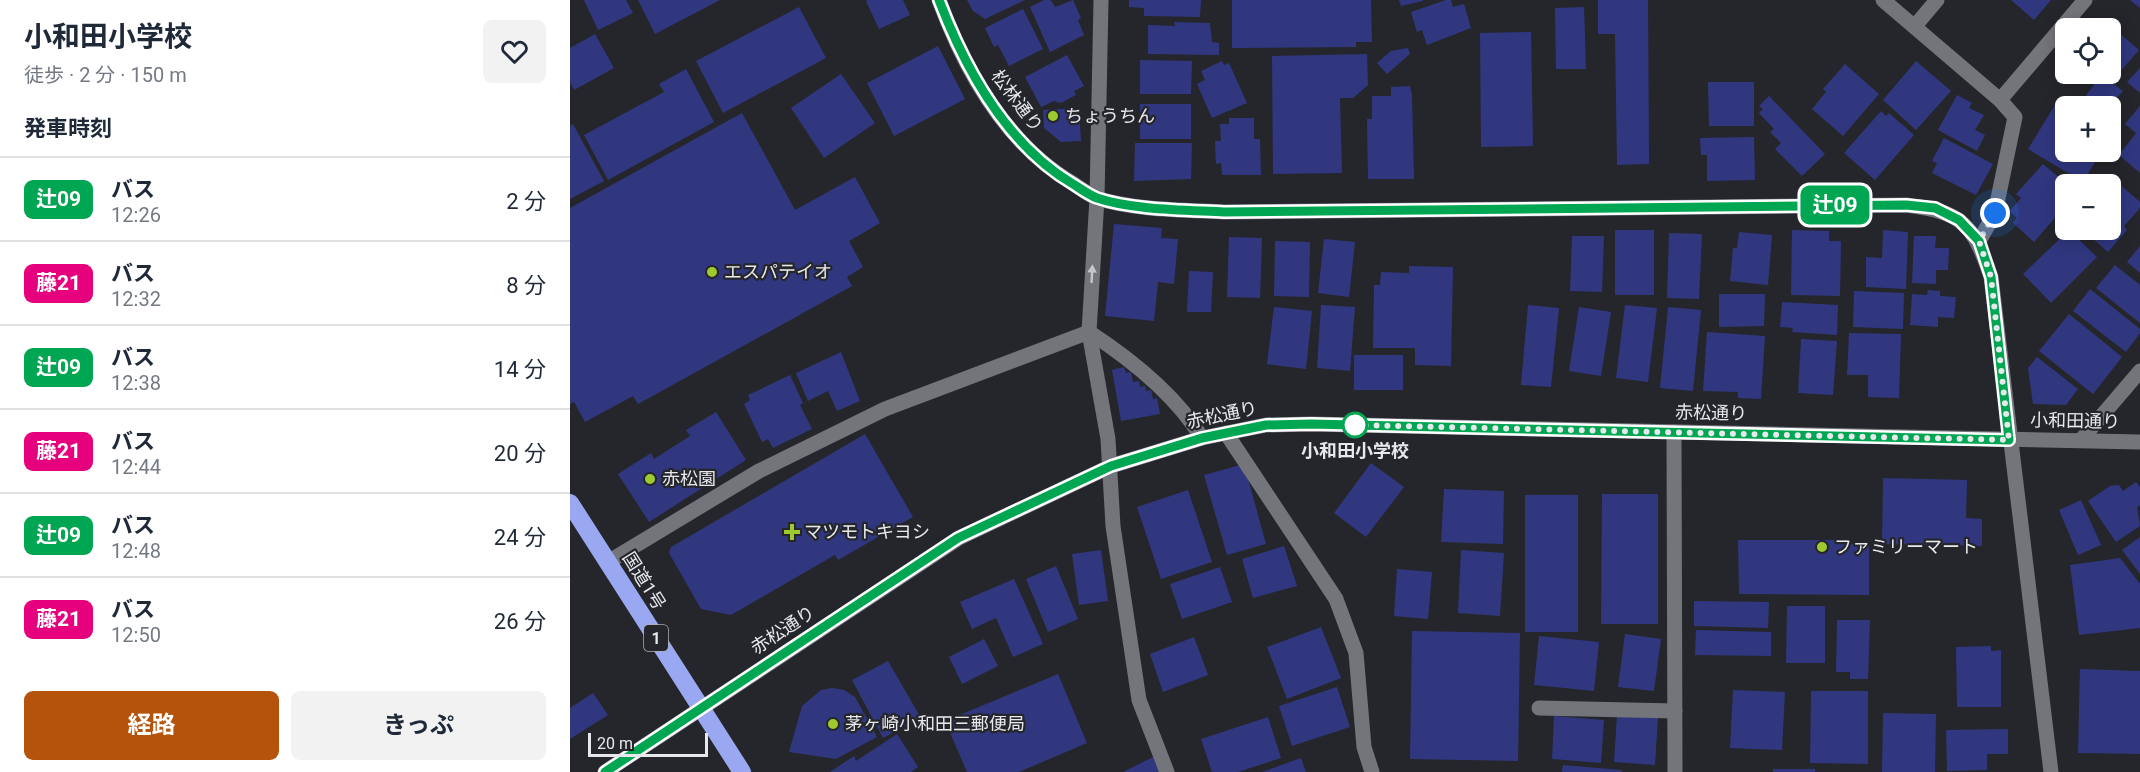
<!DOCTYPE html>
<html lang="ja">
<head>
<meta charset="utf-8">
<style>
  :root { --surface:#fff; --page:#f2f2f3; --text:#1f2937; --muted:#747a83; --line:#e0e1e3; --accent:#b45309 }
  body { margin:0; font-family:Roboto,"Noto Sans JP",sans-serif; background:var(--page); color:var(--text); height:100vh; display:flex; flex-direction:column; font-size:22px; white-space:nowrap }
  * { box-sizing:border-box; margin:0 }
  p { font-size:20px; color:var(--muted) }
  .icon { flex:none; width:33px; height:33px; fill:none; stroke:currentColor; stroke-width:2; stroke-linecap:round; stroke-linejoin:round }
  .map { position:relative; flex:1; overflow:hidden }
  .sheet { display:flex; flex-direction:column; background:var(--surface); width:570px }
  .sheet>* { flex:none }
  .badge { padding:0 12px; border-radius:9px; font-size:21px; line-height:39px }
  .tools { position:absolute; left:1485px; top:18px; display:grid; gap:12px }
  .tools a { display:grid; place-items:center; width:66px; height:66px; border-radius:9px; background:var(--surface); box-shadow:0 3px 15px #0003; font-size:30px }
  .scale { position:absolute; left:18px; bottom:15px; width:120px; box-sizing:border-box; padding-left:6px; border:3px solid #e7e8ec; border-top:0; font-size:16px; line-height:21px; white-space:nowrap; color:#e7e8ec; -webkit-text-stroke:4px #25262b; paint-order:stroke }
  .you { position:absolute; width:30px; height:30px; margin:-15px; border:4px solid #fff; border-radius:50%; background:#1a73e8; box-shadow:0 0 0 9px #1a73e833 }
  .map>.badge { position:absolute; translate:-50% -50%; box-shadow:0 0 0 3px #fff }
  h2 { padding:0 24px; font-size:22px; line-height:54px }
  .round { display:grid; place-items:center; flex:none; width:63px; height:63px; border-radius:9px; background:var(--page) }
  .summary { display:flex; align-items:center; justify-content:space-between; height:102px; padding:0 24px }
  h1 { font-size:28px; font-weight:700; line-height:45px }
  .button { display:flex; gap:12px; margin-top:auto; padding:12px 24px }
  .button a { flex:1; height:69px; border-radius:9px; background:var(--accent); color:#fff; font-size:24px; font-weight:700; line-height:69px; text-align:center }
  .button a+a { background:var(--page); color:var(--text) }
  ul { padding:0; list-style:none }
  li { display:flex; align-items:center; gap:18px; height:84px; padding:0 24px; border-top:2px solid var(--line) }
  li div { flex:1 }
  li b { display:block; font-size:22px }
  li em { font-style:normal }
  li .badge { min-width:66px; font-weight:700; text-align:center }
  main { display:flex; flex:1; min-height:0 }
  .map>svg:first-child { display:block }
  .building { fill:#30377f }
  .lines { fill:none; stroke-linecap:round; stroke-linejoin:round }
  .minor { stroke:#73757b; stroke-width:15 }
  .highway { stroke:#9aa8f2; stroke-width:18 }
  .oneway { fill:#c4c6ca }
  .line-casing { stroke:#fff; stroke-width:14 }
  .line { stroke:#00a651; stroke-width:9 }
  .walk { stroke:#e7e8ec; stroke-width:6; stroke-dasharray:0 10.8 }
  .poi-dot { fill:#9eca2f; stroke:#25262b; stroke-width:2 }
  .stop-dot { fill:#fff; stroke:#00a651; stroke-width:3 }
  .labels { text-anchor:middle; stroke-width:4.5; stroke-linejoin:round; paint-order:stroke }
  .shield { fill:#25262b; stroke:#adaeb2; stroke-width:1.5 }
  .shield-label { font-size:16px; font-weight:bold; fill:#e7e8ec }
  .street-label { font-size:18px; fill:#e7e8ec; stroke:#25262b }
  .poi-label { font-size:18px; fill:#e7e8ec; stroke:#25262b; text-anchor:start }
  .stop-label { font-size:18px; font-weight:bold; fill:#e7e8ec; stroke:#25262b }
</style>
</head>
<body>
<main>
<section class="sheet">
<div class="summary"><div><h1>小和田小学校</h1><p>徒歩 · 2 分 · 150 m</p></div><a class="round"><svg class="icon" aria-label="heart" viewBox="0 0 24 24"><path d="M12 20l-8-8c-3-5 5-10 8-4 3-6 11-1 8 4z"/></svg></a></div>
<h2>発車時刻</h2>
<ul>
<li><span class="badge" style="background:#00a651;color:#fff">辻09</span><div><b>バス</b><p>12:26</p></div><em>2 分</em></li>
<li><span class="badge" style="background:#e6007e;color:#fff">藤21</span><div><b>バス</b><p>12:32</p></div><em>8 分</em></li>
<li><span class="badge" style="background:#00a651;color:#fff">辻09</span><div><b>バス</b><p>12:38</p></div><em>14 分</em></li>
<li><span class="badge" style="background:#e6007e;color:#fff">藤21</span><div><b>バス</b><p>12:44</p></div><em>20 分</em></li>
<li><span class="badge" style="background:#00a651;color:#fff">辻09</span><div><b>バス</b><p>12:48</p></div><em>24 分</em></li>
<li><span class="badge" style="background:#e6007e;color:#fff">藤21</span><div><b>バス</b><p>12:50</p></div><em>26 分</em></li>
</ul>
<div class="button"><a>経路</a><a>きっぷ</a></div>
</section>
<div class="map">
<svg width="1570" height="772" viewBox="0 0 1570 772">
  <rect width="100%" height="100%" fill="#25262b"/>
  <g class="building">
    <polygon points="14,0 56,0 63,13 28,30"/>
    <polygon points="68,0 150,0 85,34"/>
    <polygon points="298,0 333,0 340,15 309,29 296,1"/>
    <polygon points="397,0 455,0 415,19 403,11"/>
    <polygon points="474,0 481,0 485,7 503,0 511,18 508,20 514,35 480,52 460,7"/>
    <polygon points="559,0 631,0 630,17 574,16 574,8 559,7"/>
    <polygon points="662,0 801,0 802,42 786,42 786,47 662,48"/>
    <polygon points="829,0 853,0 853,1 831,6"/>
    <polygon points="876,0 881,0 883,7 894,4 901,28 857,45 852,30 847,32 841,12"/>
    <polygon points="1028,0 1078,0 1079,164 1047,165 1045,34 1028,34"/>
    <polygon points="1441,0 1481,0 1464,20"/>
    <polygon points="1560,0 1570,0 1570,8"/>
    <polygon points="229,7 256,58 153,113 126,61"/>
    <polygon points="1014,7 1016,69 986,69 985,8"/>
    <polygon points="453,9 473,49 439,66 428,45 424,47 415,28"/>
    <polygon points="604,22 640,23 642,42 649,43 649,55 578,54 578,25 605,26"/>
    <polygon points="1539,24 1569,50 1541,82 1553,91 1540,106 1528,106 1516,95 1524,85 1512,74 1540,74 1540,28 1535,28"/>
    <polygon points="961,32 963,146 911,147 910,33"/>
    <polygon points="25,34 44,68 4,90 0,82 0,48"/>
    <polygon points="368,46 395,99 324,136 297,83"/>
    <polygon points="838,48 840,54 817,74 807,63 821,51"/>
    <polygon points="797,54 798,85 783,98 770,98 772,173 703,174 702,56"/>
    <polygon points="497,55 514,86 504,91 506,95 491,103 484,101 471,107 455,77"/>
    <polygon points="570,60 622,61 621,94 570,94"/>
    <polygon points="652,61 654,65 659,63 677,103 642,118 627,84 635,80 631,71"/>
    <polygon points="1346,61 1381,91 1346,130 1313,100"/>
    <polygon points="1275,64 1309,94 1273,136 1242,109 1256,92 1253,89"/>
    <polygon points="1570,68 1570,93 1557,82"/>
    <polygon points="116,69 144,122 38,180 14,135 94,92 89,84"/>
    <polygon points="271,74 305,123 254,158 221,108"/>
    <polygon points="1138,82 1184,82 1184,126 1139,126"/>
    <polygon points="840,86 842,95 844,179 798,179 797,119 802,119 802,96 821,96 821,87"/>
    <polygon points="1387,95 1402,103 1399,108 1414,115 1405,130 1415,135 1407,151 1368,130"/>
    <polygon points="1199,96 1255,154 1232,176 1205,149 1211,143 1200,132 1204,129 1189,113 1193,109 1189,106"/>
    <polygon points="1499,99 1512,106 1496,106 1496,152 1531,152 1513,182 1458,149 1485,105 1492,110"/>
    <rect x="570" y="104" width="51" height="35"/>
    <polygon points="1570,106 1570,173 1549,155 1566,133 1555,124"/>
    <polygon points="509,108 511,141 491,142 474,128 473,110"/>
    <polygon points="1311,111 1316,116 1319,113 1344,135 1305,180 1274,153"/>
    <polygon points="172,113 225,210 285,177 310,223 279,241 293,267 277,277 282,286 68,404 63,396 15,422 4,402 0,404 0,208"/>
    <polygon points="659,118 684,118 684,139 690,139 691,175 652,175 651,163 646,164 645,141 651,141 650,124 659,124"/>
    <polygon points="3,124 34,181 0,199 0,126"/>
    <polygon points="1184,137 1185,180 1137,181 1137,155 1131,155 1130,138"/>
    <polygon points="1374,138 1423,164 1406,195 1362,173 1367,163 1362,161"/>
    <polygon points="565,143 622,143 621,179 564,181"/>
    <polygon points="1473,164 1497,184 1496,205 1464,242 1443,223 1447,218 1440,211 1451,198 1446,194"/>
    <polygon points="1539,175 1570,202 1570,208 1554,226 1557,230 1538,252 1513,230 1540,230 1540,184 1531,184"/>
    <polygon points="544,224 592,228 591,238 608,239 604,284 588,282 584,321 535,316"/>
    <rect x="1045" y="230" width="39" height="65"/>
    <polygon points="1222,230 1259,231 1259,241 1271,241 1270,296 1221,295"/>
    <polygon points="1313,230 1338,232 1336,289 1296,287 1296,257 1312,258"/>
    <polygon points="1499,230 1527,257 1481,303 1453,274"/>
    <polygon points="1169,232 1202,235 1198,285 1160,281 1163,248 1167,248"/>
    <polygon points="1099,233 1132,234 1129,299 1097,298"/>
    <polygon points="1002,236 1034,236 1032,292 1000,291"/>
    <polygon points="1344,236 1366,236 1365,248 1379,248 1378,270 1366,270 1366,284 1342,283"/>
    <polygon points="659,237 692,238 690,298 657,297"/>
    <polygon points="754,239 785,242 779,297 748,293"/>
    <polygon points="705,241 740,242 739,297 704,296"/>
    <polygon points="1570,246 1570,273 1557,262"/>
    <polygon points="1545,265 1570,285 1570,323 1526,288"/>
    <polygon points="839,266 883,267 881,366 845,365 845,348 803,348 804,285 810,285 811,272 839,273"/>
    <polygon points="619,271 643,272 641,312 617,312"/>
    <polygon points="1520,289 1570,329 1570,333 1556,352 1503,311"/>
    <polygon points="1358,290 1370,291 1370,296 1386,297 1384,318 1368,317 1368,327 1340,325 1342,294 1357,295"/>
    <polygon points="1284,291 1334,293 1333,329 1283,327"/>
    <polygon points="1149,294 1195,294 1194,326 1149,327"/>
    <polygon points="1212,302 1268,305 1267,335 1222,332 1223,328 1210,327"/>
    <polygon points="751,305 785,307 780,371 747,368"/>
    <polygon points="958,305 989,308 981,387 951,385"/>
    <polygon points="1055,305 1087,308 1078,382 1046,378"/>
    <polygon points="704,307 742,311 736,369 697,364"/>
    <polygon points="1009,307 1041,312 1031,376 999,371"/>
    <polygon points="1098,307 1131,310 1123,391 1090,388"/>
    <polygon points="1499,314 1552,357 1523,394 1469,351"/>
    <polygon points="1137,332 1195,336 1191,399 1168,398 1168,392 1133,391"/>
    <polygon points="1279,333 1331,334 1329,398 1298,397 1298,375 1277,375"/>
    <polygon points="1231,339 1267,341 1263,395 1228,393"/>
    <polygon points="271,352 290,401 267,411 258,391 238,401 226,373"/>
    <rect x="784" y="355" width="49" height="35"/>
    <polygon points="1467,357 1508,389 1496,405 1463,404 1458,368"/>
    <polygon points="554,367 556,373 561,372 563,382 569,381 570,387 575,386 576,391 581,390 583,399 587,398 590,414 551,421 542,370"/>
    <polygon points="220,375 233,403 230,405 242,429 203,448 198,439 192,442 174,404 180,400 178,395"/>
    <polygon points="146,412 176,460 79,522 48,474 81,453 84,459 120,436 116,430"/>
    <polygon points="295,434 343,517 268,560 265,555 161,615 131,609 99,553 101,547"/>
    <polygon points="801,463 834,487 796,537 764,513"/>
    <polygon points="674,464 696,544 657,555 634,475"/>
    <polygon points="1313,478 1397,480 1396,518 1412,519 1412,546 1312,544"/>
    <polygon points="1566,482 1570,487 1570,505 1567,507 1570,526 1546,542 1518,501 1540,486 1549,485 1553,491"/>
    <polygon points="874,489 934,491 933,544 871,542"/>
    <polygon points="618,490 642,562 591,579 567,507"/>
    <polygon points="1032,494 1088,494 1088,624 1031,624"/>
    <rect x="955" y="495" width="53" height="137"/>
    <polygon points="1511,500 1531,545 1508,555 1489,510"/>
    <polygon points="1570,537 1570,574 1552,550"/>
    <polygon points="1168,540 1276,540 1276,544 1299,543 1299,595 1169,594"/>
    <polygon points="714,546 727,586 683,598 672,559"/>
    <polygon points="531,550 538,601 509,605 502,554"/>
    <polygon points="891,550 934,553 930,616 888,613"/>
    <polygon points="1550,558 1570,584 1570,628 1509,635 1500,565"/>
    <polygon points="486,566 508,619 478,632 456,579"/>
    <polygon points="650,567 662,602 612,619 600,584"/>
    <polygon points="827,569 862,572 858,619 824,616"/>
    <polygon points="444,579 473,644 443,657 426,618 402,629 390,602"/>
    <polygon points="1124,601 1199,602 1198,628 1124,626"/>
    <polygon points="1217,606 1255,606 1255,663 1216,663"/>
    <polygon points="1267,620 1300,620 1298,679 1280,679 1280,672 1266,672"/>
    <polygon points="751,627 771,678 717,699 697,647"/>
    <polygon points="1126,630 1201,632 1201,656 1125,655"/>
    <polygon points="842,631 950,633 948,761 840,759"/>
    <polygon points="1055,634 1091,639 1084,691 1048,687"/>
    <polygon points="969,636 1029,642 1024,691 964,685"/>
    <polygon points="624,637 638,675 593,692 580,654"/>
    <polygon points="414,639 428,666 392,684 379,657"/>
    <polygon points="1421,646 1421,651 1431,650 1431,707 1387,707 1386,647"/>
    <polygon points="318,661 351,718 313,738 282,680"/>
    <polygon points="1510,669 1570,671 1570,754 1508,753"/>
    <polygon points="488,674 517,743 449,772 397,772 375,721"/>
    <polygon points="767,687 780,727 722,746 709,706"/>
    <polygon points="262,688 274,690 285,697 307,737 266,759 219,752 232,706 251,690"/>
    <polygon points="1163,690 1215,692 1212,750 1160,748"/>
    <polygon points="1241,691 1298,691 1298,764 1240,763"/>
    <polygon points="23,693 38,715 0,739 0,708"/>
    <polygon points="1313,713 1366,714 1365,772 1312,772"/>
    <polygon points="1047,715 1088,718 1085,765 1044,762"/>
    <polygon points="984,716 1034,720 1031,763 982,759"/>
    <polygon points="698,717 711,758 668,772 642,772 631,739"/>
    <polygon points="1438,729 1438,754 1417,754 1417,770 1377,771 1376,730"/>
    <polygon points="327,734 348,767 341,772 260,772 284,756 286,761"/>
    <polygon points="583,757 590,772 553,772"/>
    <polygon points="731,758 736,772 692,772"/>
    <polygon points="993,765 1052,770 1052,772 992,772"/>
    <rect x="1203" y="769" width="42" height="3"/>
  </g>
  <g class="lines">
    <g class="minor">
      <path d="M 369,0 C 395,71 437,145 504,184 C 511,189 519,195 527,198 C 561,210 617,210 654,212 L 1336,205 C 1393,212 1403,224 1421,277 L 1481,772"/>
      <polyline points="531,0 527,198 519,332 538,439 543,526 569,700 597,772"/>
      <polyline points="1313,0 1430,100 1445,117 1425,213 1409,241"/>
      <polyline points="1345,26 1367,0"/>
      <polyline points="1430,100 1515,0"/>
      <polyline points="1104,432 1105,772"/>
      <polyline points="656,433 766,599 786,653 794,747 802,772"/>
      <polyline points="1511,440 1570,371"/>
      <path d="M 38,562 L 189,471 L 315,409 L 519,332 C 562,360 605,394 632,438"/>
      <polyline points="969,708 1105,711"/>
      <polyline points="35,772 389,538 541,466 632,438 696,425 741,424 1570,442"/>
    </g>
    <polyline class="highway" points="0,503 172,772"/>
  </g>
  <defs><path id="oneway-solid" d="M-6-.8H1V-3.2L6.5 0L1 3.2V.8H-6Z" transform="scale(1.5)"/></defs>
  <use class="oneway" href="#oneway-solid" transform="translate(522 274) rotate(-87)"/>
  <g class="lines">
    <defs>
      <path id="line" d="M 35,772 L 388,538 L 541,466 L 632,438 L 696,425 L 741,424 L 1439,440 L 1421,277 L 1409,241 L 1389,220 L 1365,208 L 1336,205 L 654,212 C 617,210 562,210 527,198 C 519,195 511,189 503,184 C 437,145 396,71 369,0"/>
    </defs>
    <use href="#line" class="line-casing"/>
    <use href="#line" class="line"/>
    <polyline class="walk" points="785,425 1439,440 1421,277 1409,241 1425,213"/>
  </g>
  <g class="poi-dot">
    <circle cx="483" cy="116" r="6"/>
    <circle cx="142" cy="272" r="6"/>
    <circle cx="80" cy="479" r="6"/>
    <path d="M219 523h6v6h6v6h-6v6h-6v-6h-6v-6h6z"/>
    <circle cx="1252" cy="547" r="6"/>
    <circle cx="263" cy="724" r="6"/>
  </g>
  <circle class="stop-dot" cx="785" cy="425" r="12"/>
  <g class="labels">
    <rect class="shield" x="74" y="625" width="24" height="26" rx="4.5"/>
    <g class="shield-label">
      <text x="86" y="644">1</text>
    </g>
    <g class="street-label">
      <text transform="translate(447 101) rotate(53)" y="6">松林通り</text>
      <text transform="translate(1141 413) rotate(1)" y="6">赤松通り</text>
      <text transform="translate(652 415) rotate(-12)" y="6">赤松通り</text>
      <text transform="translate(1505 421) rotate(1)" y="6">小和田通り</text>
      <text transform="translate(74 581) rotate(58)" y="6">国道1号</text>
      <text transform="translate(213 630) rotate(-33)" y="6">赤松通り</text>
    </g>
    <g class="poi-label">
      <text x="495" y="122">ちょうちん</text>
      <text x="154" y="278">エスパテイオ</text>
      <text x="92" y="485">赤松園</text>
      <text x="234" y="538">マツモトキヨシ</text>
      <text x="1264" y="553">ファミリーマート</text>
      <text x="275" y="730">茅ヶ崎小和田三郵便局</text>
    </g>
    <g class="stop-label">
      <text x="785" y="457">小和田小学校</text>
    </g>
  </g>
</svg>
<div class="tools">
<a><svg class="icon" aria-label="locate" viewBox="0 0 24 24"><circle cx="12" cy="12" r="6"/><path d="M12 2v4M12 18v4M2 12h4M18 12h4"/></svg></a>
<a>+</a>
<a>−</a>
</div>
<div class="scale">20 m</div>
<div class="you" style="left:1425px;top:213px"></div>
<b class="badge" style="left:1265px;top:205px;background:#00a651;color:#fff">辻09</b>
</div>
</main>
</body>
</html>
